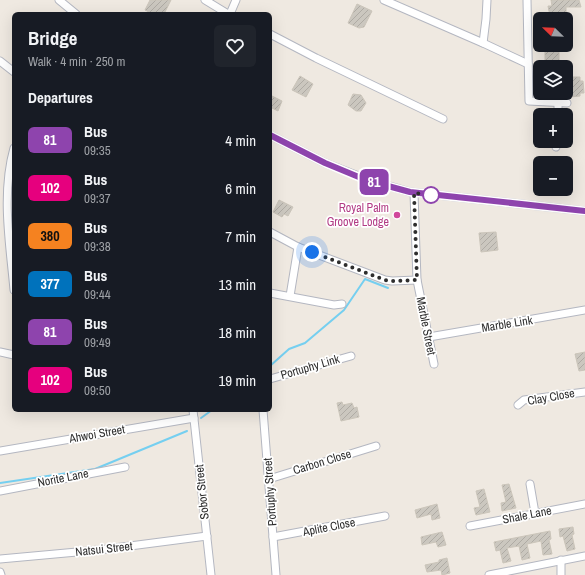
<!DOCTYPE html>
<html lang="en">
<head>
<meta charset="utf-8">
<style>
  :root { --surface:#171b24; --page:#20242c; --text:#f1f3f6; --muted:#9ea1a6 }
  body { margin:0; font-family:"Archivo Narrow",sans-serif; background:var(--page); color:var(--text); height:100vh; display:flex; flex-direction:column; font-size:15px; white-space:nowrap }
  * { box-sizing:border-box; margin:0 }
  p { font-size:13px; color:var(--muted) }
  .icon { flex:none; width:22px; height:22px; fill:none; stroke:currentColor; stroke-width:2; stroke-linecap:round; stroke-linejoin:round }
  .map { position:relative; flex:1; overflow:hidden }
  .sheet { position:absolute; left:12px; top:12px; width:260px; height:400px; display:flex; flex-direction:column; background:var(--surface); border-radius:6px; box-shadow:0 4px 16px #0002 }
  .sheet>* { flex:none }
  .badge { padding:0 8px; border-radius:6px; font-size:14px; line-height:26px }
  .needle { width:26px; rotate:293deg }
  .tools { position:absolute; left:533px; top:12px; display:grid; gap:8px }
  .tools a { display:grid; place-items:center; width:40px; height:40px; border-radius:6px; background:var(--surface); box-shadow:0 4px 16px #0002; font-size:20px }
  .you { position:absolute; width:20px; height:20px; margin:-10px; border:3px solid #fff; border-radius:50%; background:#1a73e8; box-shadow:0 0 0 6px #1a73e833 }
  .map>.badge { position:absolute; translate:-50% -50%; box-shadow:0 0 0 2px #fff }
  h2 { padding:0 16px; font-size:15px; line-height:36px }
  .round { display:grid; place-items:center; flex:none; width:42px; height:42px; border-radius:6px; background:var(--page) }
  .summary { display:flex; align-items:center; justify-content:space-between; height:68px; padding:0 16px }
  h1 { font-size:19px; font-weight:700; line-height:30px }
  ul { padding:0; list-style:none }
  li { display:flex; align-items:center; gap:12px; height:48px; padding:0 16px }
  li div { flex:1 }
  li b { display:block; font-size:15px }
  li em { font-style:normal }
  li .badge { min-width:44px; font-weight:700; text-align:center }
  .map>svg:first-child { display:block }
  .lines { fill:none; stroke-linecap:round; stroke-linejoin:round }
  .stream { stroke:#75cff0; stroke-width:2 }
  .building { fill:url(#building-hatch); stroke:#cbc5ba }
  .minor-casing { stroke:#b4b7c1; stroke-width:9 }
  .minor { stroke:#fff; stroke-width:7 }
  .line-casing { stroke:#fff; stroke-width:9 }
  .line { stroke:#8e44ad; stroke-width:6 }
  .walk { stroke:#2e2e2e; stroke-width:4; stroke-dasharray:0 7.2 }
  .stop-dot { fill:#fff; stroke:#8e44ad; stroke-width:2 }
  .hotel-dot { fill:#d1479c; stroke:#fff; stroke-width:1.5 }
  .labels { text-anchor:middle; stroke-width:3.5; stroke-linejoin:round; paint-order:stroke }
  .hotel-label { font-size:12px; fill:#b23c85; stroke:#fff; text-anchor:end }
  .street-label { font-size:12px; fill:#2e2e2e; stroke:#fff }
</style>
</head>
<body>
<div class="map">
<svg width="585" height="575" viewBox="0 0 585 575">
  <defs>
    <pattern id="building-hatch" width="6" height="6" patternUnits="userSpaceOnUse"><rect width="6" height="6" fill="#cbc7bf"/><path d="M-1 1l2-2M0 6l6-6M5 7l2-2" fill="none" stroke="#afaba4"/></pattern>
  </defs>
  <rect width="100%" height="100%" fill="#efe9e1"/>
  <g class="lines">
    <g class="stream">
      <polyline points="270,366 289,349 305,343 344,310 365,279 388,288"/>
      <polyline points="201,418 212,410"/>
      <polyline points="0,483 95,469 187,431"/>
    </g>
  </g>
  <g class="building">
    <polygon points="150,0 171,0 164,14 153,14 145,10"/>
    <polygon points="551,0 579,0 581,7 566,7 566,19 560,19 560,15 550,16 548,6 552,6"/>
    <polygon points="357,4 372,11 364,27 359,28 348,23"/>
    <polygon points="545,51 559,51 559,67 545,66"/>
    <polygon points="300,76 313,84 306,97 292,90"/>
    <polygon points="570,77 580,77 580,81 583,81 584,93 580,93 580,96 570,97"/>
    <polygon points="353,94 361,95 366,103 361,111 356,111 348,105"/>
    <polygon points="270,95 282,101 278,111 270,107"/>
    <polygon points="279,200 293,207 288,216 284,214 282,217 273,212"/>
    <polygon points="496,232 498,250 481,252 479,233"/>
    <polygon points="585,352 585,370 579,371 575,354"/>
    <polygon points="342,402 343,405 352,403 354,408 357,407 359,417 341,421 337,403"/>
    <polygon points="509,484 516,508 502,511 501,503 506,502 502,485"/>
    <polygon points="484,489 490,512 476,515 474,508 480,507 476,491"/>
    <polygon points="437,504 440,518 432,520 431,514 417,518 415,510"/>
    <polygon points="573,527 574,534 572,535 575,549 567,551 563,536 560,537 559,529"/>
    <polygon points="550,531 551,539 549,540 552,554 543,555 541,541 527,544 530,558 522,560 519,546 507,548 511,561 503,563 500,550 496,551 494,542"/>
    <polygon points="442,532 446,545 438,547 436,542 422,545 421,537"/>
    <polygon points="447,558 450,573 442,575 441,570 427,572 425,565 439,562 439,560"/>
  </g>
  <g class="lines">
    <defs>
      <g id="minor">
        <polyline points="59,0 76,14"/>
        <polyline points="205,0 228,14"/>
        <polyline points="384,0 483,43 528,64"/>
        <polyline points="527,0 529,101 567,103"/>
        <polyline points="230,14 236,0"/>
        <polyline points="270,34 316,58 443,119"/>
        <polyline points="483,43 486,19 487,0"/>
        <polyline points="0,61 14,72"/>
        <polyline points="558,115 558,103"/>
        <polyline points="270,135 325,163 366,179 410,192 585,211"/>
        <polyline points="556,147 557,141"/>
        <path d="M 14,148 C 1,194 10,244 14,290"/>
        <polyline points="414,193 417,280 434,364"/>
        <polyline points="270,232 298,247 385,280 392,281 417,280"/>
        <polyline points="270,293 334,305 342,304"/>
        <polyline points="290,296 298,247"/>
        <polyline points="429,337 585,310"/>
        <polyline points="0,352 14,355"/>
        <polyline points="270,379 351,356"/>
        <polyline points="518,405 524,400 585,392"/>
        <polyline points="193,410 211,575"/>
        <polyline points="263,410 276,575"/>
        <polyline points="0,451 194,418"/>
        <polyline points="269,479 376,446"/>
        <polyline points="530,484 535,513"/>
        <polyline points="0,491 125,467"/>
        <polyline points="470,526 585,504"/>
        <polyline points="273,537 385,516"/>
        <polyline points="0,559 99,550 207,536"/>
        <polyline points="561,560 561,575"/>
        <polyline points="0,572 1,575"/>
        <polyline points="489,575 585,556"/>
      </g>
    </defs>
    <use href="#minor" class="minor-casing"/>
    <use href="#minor" class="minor"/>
  </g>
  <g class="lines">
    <defs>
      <polyline id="line" points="270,135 325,163 366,180 410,192 585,211"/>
    </defs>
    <use href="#line" class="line-casing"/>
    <use href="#line" class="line"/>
    <polyline class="walk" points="312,252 385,280 392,281 417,280 414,193 436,195 431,195"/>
  </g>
  <circle class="stop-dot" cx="431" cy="195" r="8"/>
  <circle class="hotel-dot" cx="397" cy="215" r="4"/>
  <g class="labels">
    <g class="hotel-label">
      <text x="389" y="212">Royal Palm<tspan x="389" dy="14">Groove Lodge</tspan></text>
    </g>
    <g class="street-label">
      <text transform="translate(507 324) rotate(-9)" y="4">Marble Link</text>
      <text transform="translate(426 326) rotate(79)" y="4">Marble Street</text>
      <text transform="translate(310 367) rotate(-16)" y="4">Portuphy Link</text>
      <text transform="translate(551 397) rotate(-10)" y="4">Clay Close</text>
      <text transform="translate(97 434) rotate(-10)" y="4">Ahwoi Street</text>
      <text transform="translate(322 462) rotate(-17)" y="4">Carbon Close</text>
      <text transform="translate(63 478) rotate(-11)" y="4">Norite Lane</text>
      <text transform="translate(202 492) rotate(-96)" y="4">Sobor Street</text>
      <text transform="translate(270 492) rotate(-94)" y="4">Portuphy Street</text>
      <text transform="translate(527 515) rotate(-11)" y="4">Shale Lane</text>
      <text transform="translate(329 527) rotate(-11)" y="4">Aplite Close</text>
      <text transform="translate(104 549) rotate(-6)" y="4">Natsui Street</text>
    </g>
  </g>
</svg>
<div class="tools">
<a><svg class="needle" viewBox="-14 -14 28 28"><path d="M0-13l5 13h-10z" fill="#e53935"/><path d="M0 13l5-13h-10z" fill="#9ea1a6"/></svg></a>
<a><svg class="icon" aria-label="layers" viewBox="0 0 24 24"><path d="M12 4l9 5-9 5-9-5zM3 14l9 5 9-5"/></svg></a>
<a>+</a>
<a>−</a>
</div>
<div class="you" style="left:312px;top:252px"></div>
<b class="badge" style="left:374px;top:182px;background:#8e44ad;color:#fff">81</b>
<section class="sheet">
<div class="summary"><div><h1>Bridge</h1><p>Walk · 4 min · 250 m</p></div><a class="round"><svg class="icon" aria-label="heart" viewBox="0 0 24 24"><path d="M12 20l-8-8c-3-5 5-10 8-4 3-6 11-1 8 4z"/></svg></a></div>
<h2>Departures</h2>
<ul>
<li><span class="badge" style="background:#8e44ad;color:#fff">81</span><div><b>Bus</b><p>09:35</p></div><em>4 min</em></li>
<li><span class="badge" style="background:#e6007e;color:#fff">102</span><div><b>Bus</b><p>09:37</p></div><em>6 min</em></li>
<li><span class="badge" style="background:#f58220;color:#111">380</span><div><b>Bus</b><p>09:38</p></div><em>7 min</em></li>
<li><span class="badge" style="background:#0072bc;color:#fff">377</span><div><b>Bus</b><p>09:44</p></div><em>13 min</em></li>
<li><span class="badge" style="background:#8e44ad;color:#fff">81</span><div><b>Bus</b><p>09:49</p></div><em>18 min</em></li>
<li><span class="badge" style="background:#e6007e;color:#fff">102</span><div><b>Bus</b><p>09:50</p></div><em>19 min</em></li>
</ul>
</section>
</div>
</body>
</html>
